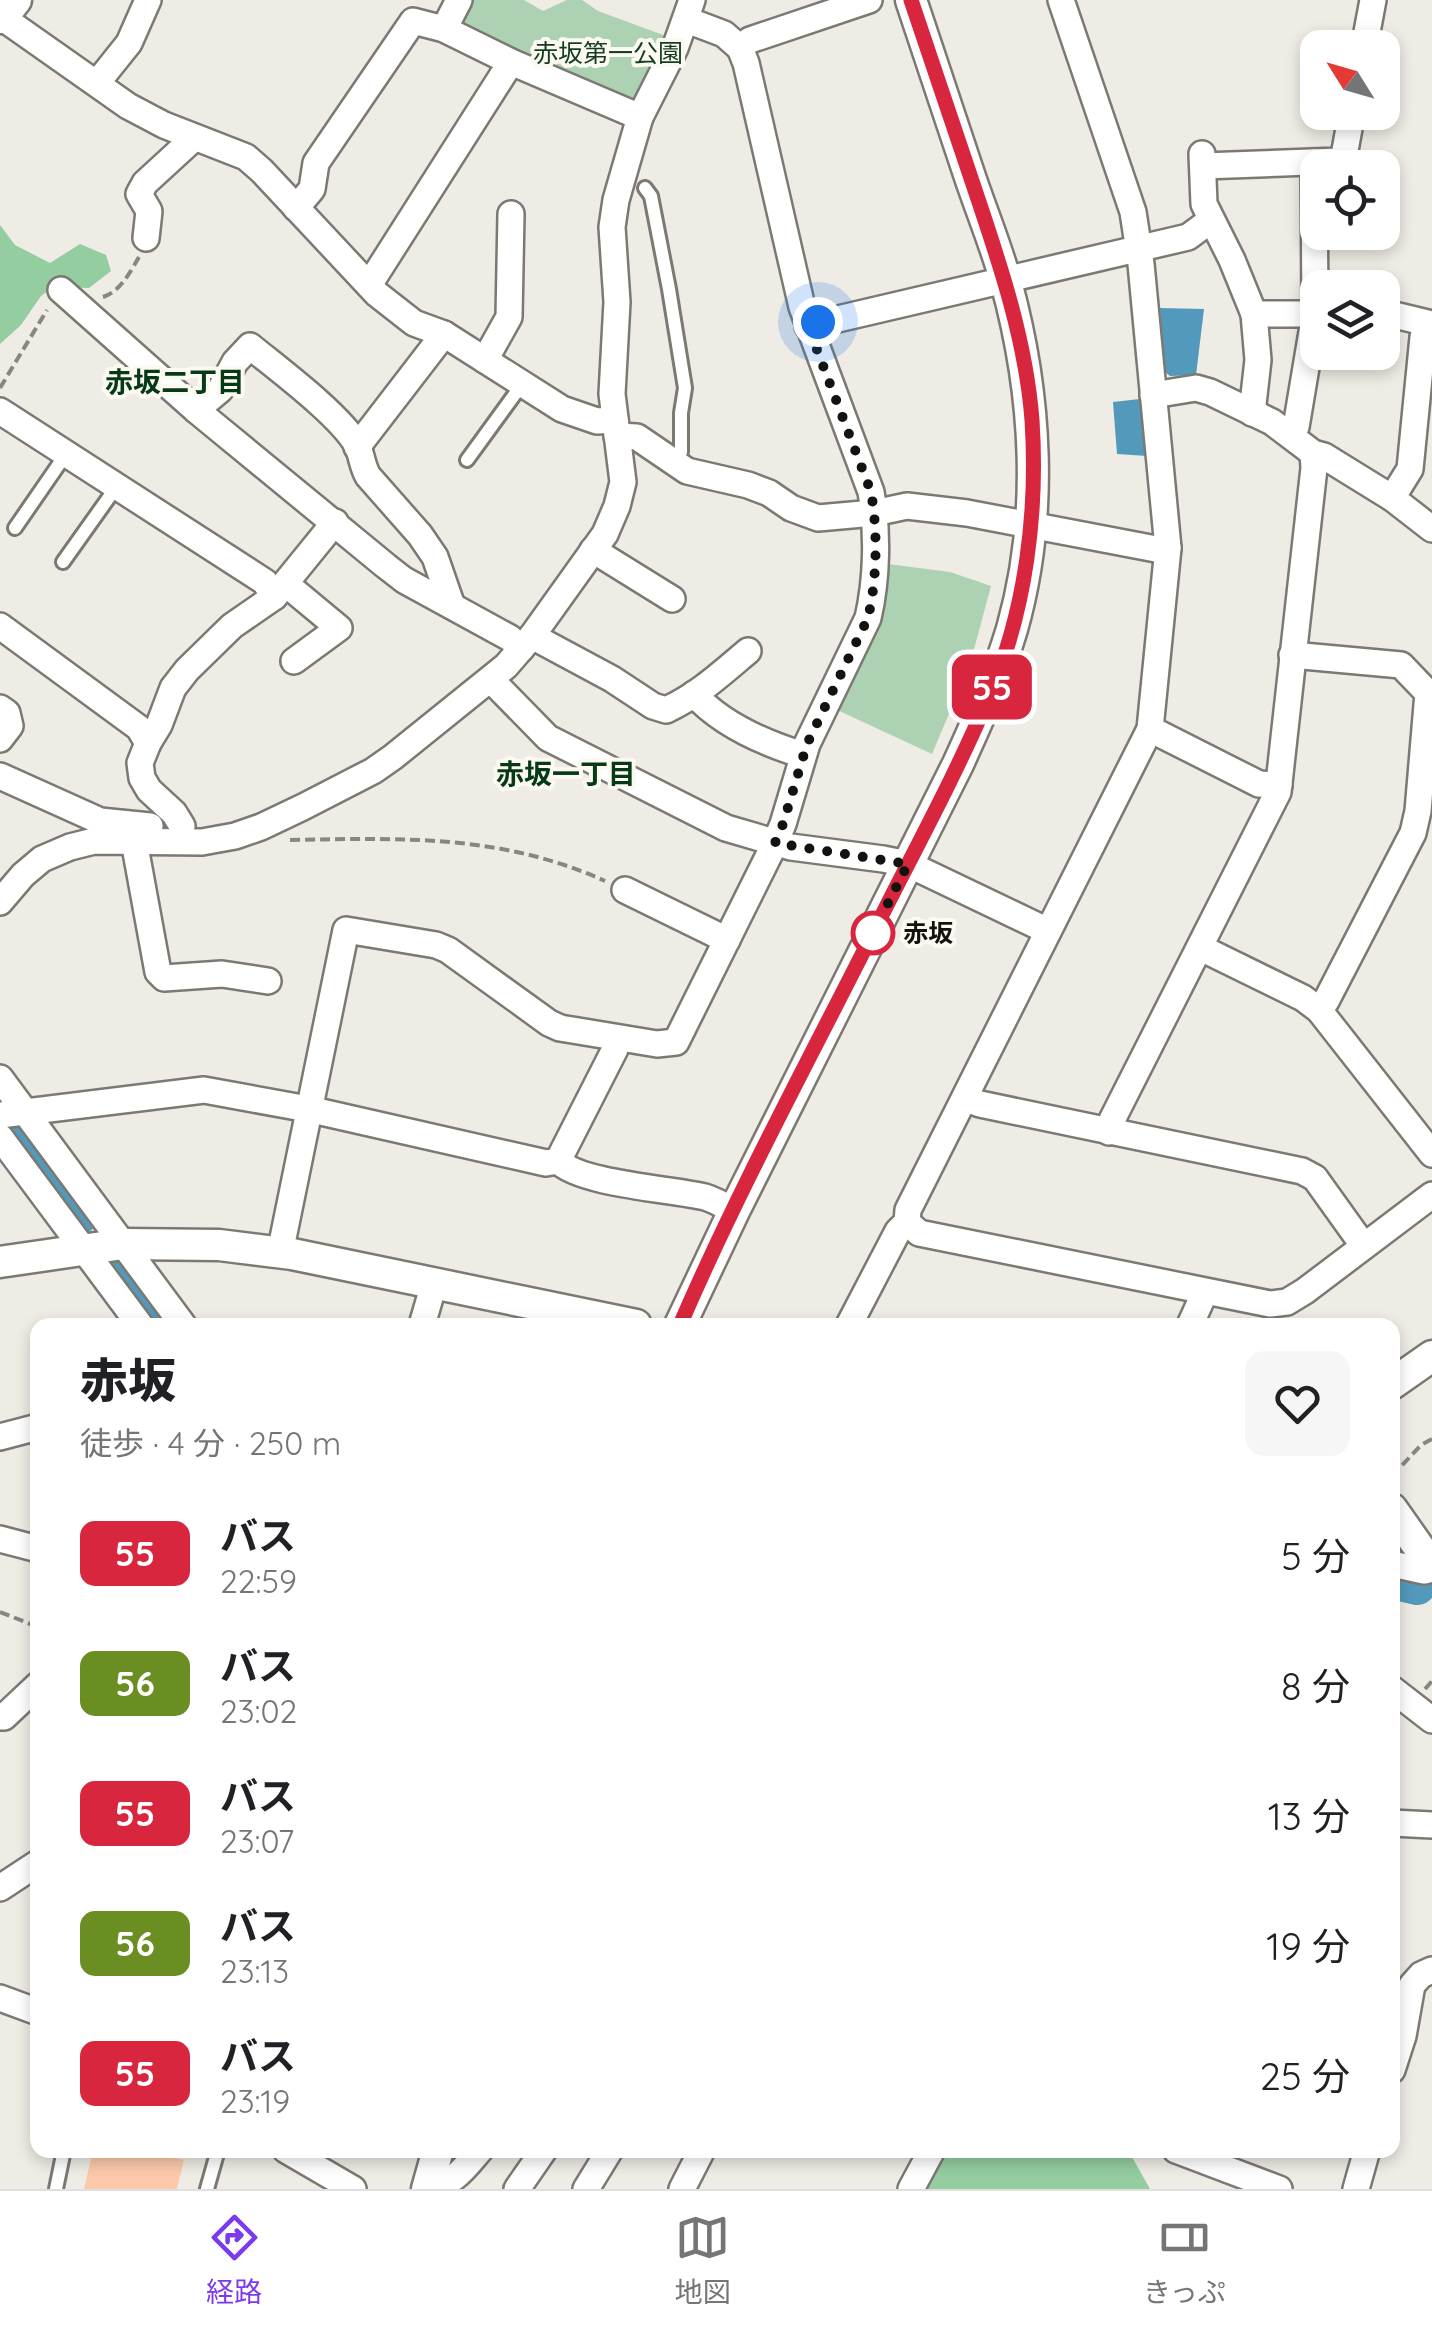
<!DOCTYPE html>
<html lang="ja">
<head>
<meta charset="utf-8">
<style>
  :root { --surface:#fff; --page:#f6f6f6; --text:#202124; --muted:#757577; --line:#e0e0e0; --accent:#7c3aed }
  body { margin:0; font-family:Quicksand,"Noto Sans JP",sans-serif; background:var(--page); color:var(--text); height:100vh; display:flex; flex-direction:column; font-size:38px; white-space:nowrap }
  * { box-sizing:border-box; margin:0 }
  p { font-size:32px; color:var(--muted) }
  .icon { flex:none; width:55px; height:55px; fill:none; stroke:currentColor; stroke-width:2; stroke-linecap:round; stroke-linejoin:round }
  .map { position:relative; flex:1; overflow:hidden }
  .details { position:absolute; left:30px; top:1318px; width:1370px; height:840px; display:flex; flex-direction:column; background:var(--surface); border-radius:20px; box-shadow:0 5px 15px #0003 }
  .details>* { flex:none }
  .badge { padding:0 20px; border-radius:15px; font-size:35px; line-height:65px }
  .needle { width:65px; rotate:307deg }
  .controls { position:absolute; left:1300px; top:30px; display:grid; gap:20px }
  .controls a { display:grid; place-items:center; width:100px; height:100px; border-radius:20px; background:var(--surface); box-shadow:0 5px 15px #0003; font-size:50px }
  .you { position:absolute; width:50px; height:50px; margin:-25px; border:8px solid #fff; border-radius:50%; background:#1a73e8; box-shadow:0 0 0 15px #1a73e833 }
  .map>.badge { position:absolute; translate:-50% -50%; box-shadow:0 0 0 5px #fff }
  .round { display:grid; place-items:center; flex:none; width:105px; height:105px; border-radius:20px; background:var(--page) }
  .headline { display:flex; align-items:center; justify-content:space-between; height:170px; padding:0 50px }
  h1 { font-size:48px; font-weight:800; line-height:75px }
  ul { padding:0; list-style:none }
  li { display:flex; align-items:center; gap:30px; height:130px; padding:0 50px }
  li div { flex:1 }
  li b { display:block; font-size:38px }
  li em { font-style:normal }
  li .badge { min-width:110px; font-weight:700; text-align:center }
  .tab-bar { display:flex; justify-content:space-around; align-items:center; height:140px; border-top:2px solid var(--line); background:var(--surface); font-size:28px; color:var(--muted) }
  .tab-bar a { display:grid; justify-items:center; gap:5px }
  .tab-bar .active { color:var(--accent) }
  .map>svg:first-child { display:block }
  .green { fill:#add1b3 }
  .forest { fill:#94cd9f }
  .water { fill:#5299bc }
  .lines { fill:none; stroke-linecap:round; stroke-linejoin:round }
  .river { stroke:#5299bc; stroke-width:38 }
  .building { fill:#fcc9ab }
  .service-casing { stroke:#7b7972; stroke-width:18 }
  .minor-casing { stroke:#7b7972; stroke-width:30 }
  .tertiary-casing { stroke:#7b7972; stroke-width:35 }
  .path { stroke:#878680; stroke-width:4; stroke-dasharray:10 5; stroke-linecap:butt }
  .service { stroke:#fff; stroke-width:12 }
  .minor { stroke:#fff; stroke-width:25 }
  .tertiary { stroke:#fff; stroke-width:30 }
  .line-casing { stroke:#fff; stroke-width:22 }
  .line { stroke:#d7263d; stroke-width:15 }
  .walk { stroke:#12120f; stroke-width:10; stroke-dasharray:0 18 }
  .stop-dot { fill:#fff; stroke:#d7263d; stroke-width:5 }
  .labels { text-anchor:middle; stroke-width:8; stroke-linejoin:round; paint-order:stroke }
  .park-label { font-size:25px; fill:#133d1e; stroke:#fbf9f1 }
  .stop-label { font-size:25px; font-weight:bold; fill:#12120f; stroke:#fbf9f1; text-anchor:start }
  .neighbourhood-label { font-size:28px; font-weight:bold; fill:#063915; stroke:#fbf9f1 }
</style>
</head>
<body>
<div class="map">
<svg width="1432" height="2189" viewBox="0 0 1432 2189">
  <rect width="100%" height="100%" fill="#eeece4"/>
  <g class="green">
    <polygon points="463,0 524,0 543,11 567,0 582,0 598,11 666,36 631,103 454,21"/>
    <polygon points="880,563 950,572 991,586 970,664 932,754 833,708"/>
  </g>
  <g class="forest">
    <polygon points="0,225 15,245 50,263 80,244 106,255 111,271 89,288 53,287 41,296 21,325 0,344"/>
    <polygon points="925,2150 1128,2150 1150,2189 902,2189 901,2179"/>
  </g>
  <g class="water">
    <polygon points="1160,308 1204,309 1196,375 1170,376 1165,372"/>
    <polygon points="1140,399 1147,456 1117,454 1113,402"/>
  </g>
  <g class="lines">
    <g class="river">
      <polyline points="0,1106 80,1215"/>
      <polyline points="122,1271 162,1325"/>
      <polyline points="1392,1580 1417,1586"/>
    </g>
  </g>
  <polygon class="building" points="93,2150 139,2150 184,2160 177,2189 84,2189"/>
  <g class="lines">
    <defs>
      <g id="service">
        <polyline points="645,188 651,196 669,289 685,388 681,413 681,452 674,463"/>
        <polyline points="467,460 523,383"/>
        <polyline points="15,528 66,454"/>
        <polyline points="63,562 117,486"/>
        <polyline points="56,2189 64,2150"/>
        <polyline points="207,2189 218,2150"/>
      </g>
      <g id="minor">
        <polyline points="0,16 128,106 164,125 246,157 262,171 377,294 414,323 444,334 562,409 597,421 615,420"/>
        <polyline points="687,20 724,34 740,48 750,40 869,0"/>
        <polyline points="444,29 459,0"/>
        <polyline points="1364,48 1373,0"/>
        <polyline points="97,83 129,43 148,0"/>
        <polyline points="1202,154 1204,204 1232,260 1254,314 1318,314"/>
        <polyline points="1203,166 1338,161 1344,156 1352,112"/>
        <polyline points="296,208 312,189 316,163 413,21 444,29 511,62 640,117"/>
        <polyline points="146,238 149,211 139,194 145,183 194,138"/>
        <polyline points="369,285 511,62"/>
        <polyline points="61,290 196,410 386,566 404,580 510,638 521,649"/>
        <polyline points="1382,312 1432,324"/>
        <polyline points="808,326 1188,237 1211,220"/>
        <polyline points="485,360 509,317 511,214"/>
        <polyline points="1153,395 1196,388 1210,392 1272,422 1313,453 1324,456 1392,498 1432,529"/>
        <path d="M 196,410 L 220,390 L 235,362 L 250,346 C 278,369 340,415 357,445 C 362,455 362,466 368,476 L 420,535 L 435,557 L 452,606"/>
        <polyline points="0,411 265,582 274,597"/>
        <polyline points="1252,413 1258,360 1254,314"/>
        <polyline points="1291,435 1296,427 1315,314 1314,162"/>
        <polyline points="617,436 637,437 687,471 748,485 769,493 791,508 818,518 874,513 907,506 967,513 1156,549 1168,548"/>
        <polyline points="357,447 444,334"/>
        <polyline points="1392,498 1410,469 1423,337"/>
        <polyline points="593,550 672,599"/>
        <polyline points="286,584 339,628 294,661"/>
        <polyline points="0,626 139,728 148,743"/>
        <path d="M 532,636 L 612,679 L 653,706 L 666,710 C 697,696 722,673 748,651"/>
        <polyline points="1292,655 1401,665 1428,693 1418,811 1413,833 1326,1001 1319,1010"/>
        <polyline points="492,678 499,688 548,738 726,828 791,847 883,859 908,864 1048,931"/>
        <path d="M 694,694 C 721,724 764,743 803,755"/>
        <polyline points="0,708 7,713 10,726 0,739"/>
        <polyline points="1150,729 1259,784 1279,785"/>
        <polyline points="0,776 100,821 150,826"/>
        <polyline points="182,826 174,813 149,790 142,778 140,763 148,743 159,725 173,688 187,670 232,626 274,597 335,522"/>
        <polyline points="134,841 158,972 164,978 222,974 268,981"/>
        <polyline points="625,890 727,940"/>
        <polyline points="0,902 23,875 42,859 70,847 94,841 202,842 235,836 261,827 303,807 373,771 393,757 506,666 532,636 605,534 617,506 623,482 612,394 617,302 612,227 616,200 640,117 675,48 692,0"/>
        <polyline points="1201,948 1303,998 1319,1010 1432,1154"/>
        <polyline points="0,1078 183,1325"/>
        <polyline points="966,1099 980,1104 1302,1171 1315,1178 1363,1245"/>
        <polyline points="0,1115 204,1090 308,1109 546,1163 558,1161 615,1049 617,1038"/>
        <polyline points="1109,1132 1112,1120 1278,792 1314,468 1313,453"/>
        <polyline points="0,1137 140,1325"/>
        <path d="M 558,1161 C 581,1184 671,1189 705,1197 C 715,1200 725,1206 734,1211"/>
        <polyline points="907,1222 919,1233 1270,1304 1287,1302 1305,1291 1432,1195"/>
        <path d="M 280,1253 L 346,930 L 436,945 L 448,950 L 549,1023 L 560,1028 L 657,1044 L 676,1042 L 775,843 L 783,824 L 807,744 L 868,618 C 877,579 878,532 871,492 L 802,307 L 746,63 L 740,48"/>
        <polyline points="422,1325 434,1284"/>
        <polyline points="849,1325 898,1231 907,1222 908,1210 1150,729 1168,548 1141,264 1133,212 1061,0"/>
        <polyline points="1190,1325 1205,1292"/>
        <polyline points="0,1437 38,1427"/>
        <polyline points="0,1539 38,1549"/>
        <polyline points="1392,1564 1424,1571 1432,1569"/>
        <polyline points="1392,1689 1432,1720"/>
        <polyline points="0,1717 4,1717 38,1685"/>
        <polyline points="1392,1823 1432,1825"/>
        <polyline points="0,1888 38,1863"/>
        <polyline points="0,1998 38,2012"/>
        <polyline points="1392,2070 1403,2036 1412,1985 1421,1975 1432,1970"/>
        <polyline points="286,2150 353,2189"/>
        <polyline points="1176,2150 1279,2189"/>
        <path d="M 428,2187 C 456,2182 462,2171 480,2150"/>
        <polyline points="517,2189 544,2150"/>
        <polyline points="586,2189 610,2150"/>
        <polyline points="682,2189 702,2150"/>
        <polyline points="911,2189 932,2150"/>
        <polyline points="1356,2189 1367,2150"/>
      </g>
      <g id="tertiary">
        <polyline points="2,18 16,0"/>
        <polyline points="0,1262 123,1244 219,1245 292,1254 636,1325"/>
        <path d="M 680,1325 L 734,1211 L 958,764 C 978,720 998,676 1012,629 C 1044,516 1037,395 1006,282 C 996,246 981,210 969,174 C 950,116 930,58 911,0"/>
        <polyline points="1392,1384 1432,1356"/>
        <polyline points="1392,1509 1432,1566"/>
        <polyline points="427,2189 438,2150"/>
      </g>
    </defs>
    <use href="#service" class="service-casing"/>
    <use href="#minor" class="minor-casing"/>
    <use href="#tertiary" class="tertiary-casing"/>
    <g class="path">
      <path d="M 103,297 C 121,291 130,272 139,257"/>
      <polyline points="0,388 47,310"/>
      <path d="M 290,840 C 402,838 501,834 605,881"/>
      <polyline points="1392,1476 1421,1445 1432,1439"/>
      <polyline points="0,1612 38,1627"/>
      <polyline points="1425,1689 1432,1681"/>
    </g>
    <use href="#service" class="service"/>
    <use href="#minor" class="minor"/>
    <use href="#tertiary" class="tertiary"/>
  </g>
  <g class="lines">
    <defs>
      <path id="line" d="M 680,1325 C 741,1184 815,1049 884,911 C 920,840 959,768 990,694 C 1026,609 1038,512 1032,420 C 1026,342 1001,267 976,193 C 954,129 933,64 911,0"/>
    </defs>
    <use href="#line" class="line-casing"/>
    <use href="#line" class="line"/>
    <path class="walk" d="M 818,322 L 808,326 L 871,492 C 878,532 877,579 868,618 L 807,744 L 783,824 L 775,843 L 908,864 L 873,933"/>
  </g>
  <circle class="stop-dot" cx="873" cy="933" r="20"/>
  <g class="labels">
    <g class="park-label">
      <text x="608" y="62">赤坂第一公園</text>
    </g>
    <g class="stop-label">
      <text x="903" y="942">赤坂</text>
    </g>
    <g class="neighbourhood-label">
      <text x="175" y="392">赤坂二丁目</text>
      <text x="566" y="784">赤坂一丁目</text>
    </g>
  </g>
</svg>
<div class="controls">
<a><svg class="needle" viewBox="-14 -14 28 28"><path d="M0-13l5 13h-10z" fill="#e53935"/><path d="M0 13l5-13h-10z" fill="#757577"/></svg></a>
<a><svg class="icon" aria-label="locate" viewBox="0 0 24 24"><circle cx="12" cy="12" r="6"/><path d="M12 2v4M12 18v4M2 12h4M18 12h4"/></svg></a>
<a><svg class="icon" aria-label="layers" viewBox="0 0 24 24"><path d="M12 4l9 5-9 5-9-5zM3 14l9 5 9-5"/></svg></a>
</div>
<div class="you" style="left:818px;top:322px"></div>
<b class="badge" style="left:992px;top:687px;background:#d7263d;color:#fff">55</b>
<section class="details">
<div class="headline"><div><h1>赤坂</h1><p>徒歩 · 4 分 · 250 m</p></div><a class="round"><svg class="icon" aria-label="heart" viewBox="0 0 24 24"><path d="M12 20l-8-8c-3-5 5-10 8-4 3-6 11-1 8 4z"/></svg></a></div>
<ul>
<li><span class="badge" style="background:#d7263d;color:#fff">55</span><div><b>バス</b><p>22:59</p></div><em>5 分</em></li>
<li><span class="badge" style="background:#6b8e23;color:#fff">56</span><div><b>バス</b><p>23:02</p></div><em>8 分</em></li>
<li><span class="badge" style="background:#d7263d;color:#fff">55</span><div><b>バス</b><p>23:07</p></div><em>13 分</em></li>
<li><span class="badge" style="background:#6b8e23;color:#fff">56</span><div><b>バス</b><p>23:13</p></div><em>19 分</em></li>
<li><span class="badge" style="background:#d7263d;color:#fff">55</span><div><b>バス</b><p>23:19</p></div><em>25 分</em></li>
</ul>
</section>
</div>
<nav class="tab-bar">
<a class="active"><svg class="icon" aria-label="directions" viewBox="0 0 24 24"><path d="M12 3l9 9-9 9-9-9zM9 14v-3h6M13 9l2 2-2 2"/></svg>経路</a>
<a><svg class="icon" aria-label="map" viewBox="0 0 24 24"><path d="M3 6l6-2 6 2 6-2v14l-6 2-6-2-6 2zM9 4v14M15 6v14"/></svg>地図</a>
<a><svg class="icon" aria-label="tickets" viewBox="0 0 24 24"><path d="M3 7h18v10H3zM15 7v10"/></svg>きっぷ</a>
</nav>
</body>
</html>
